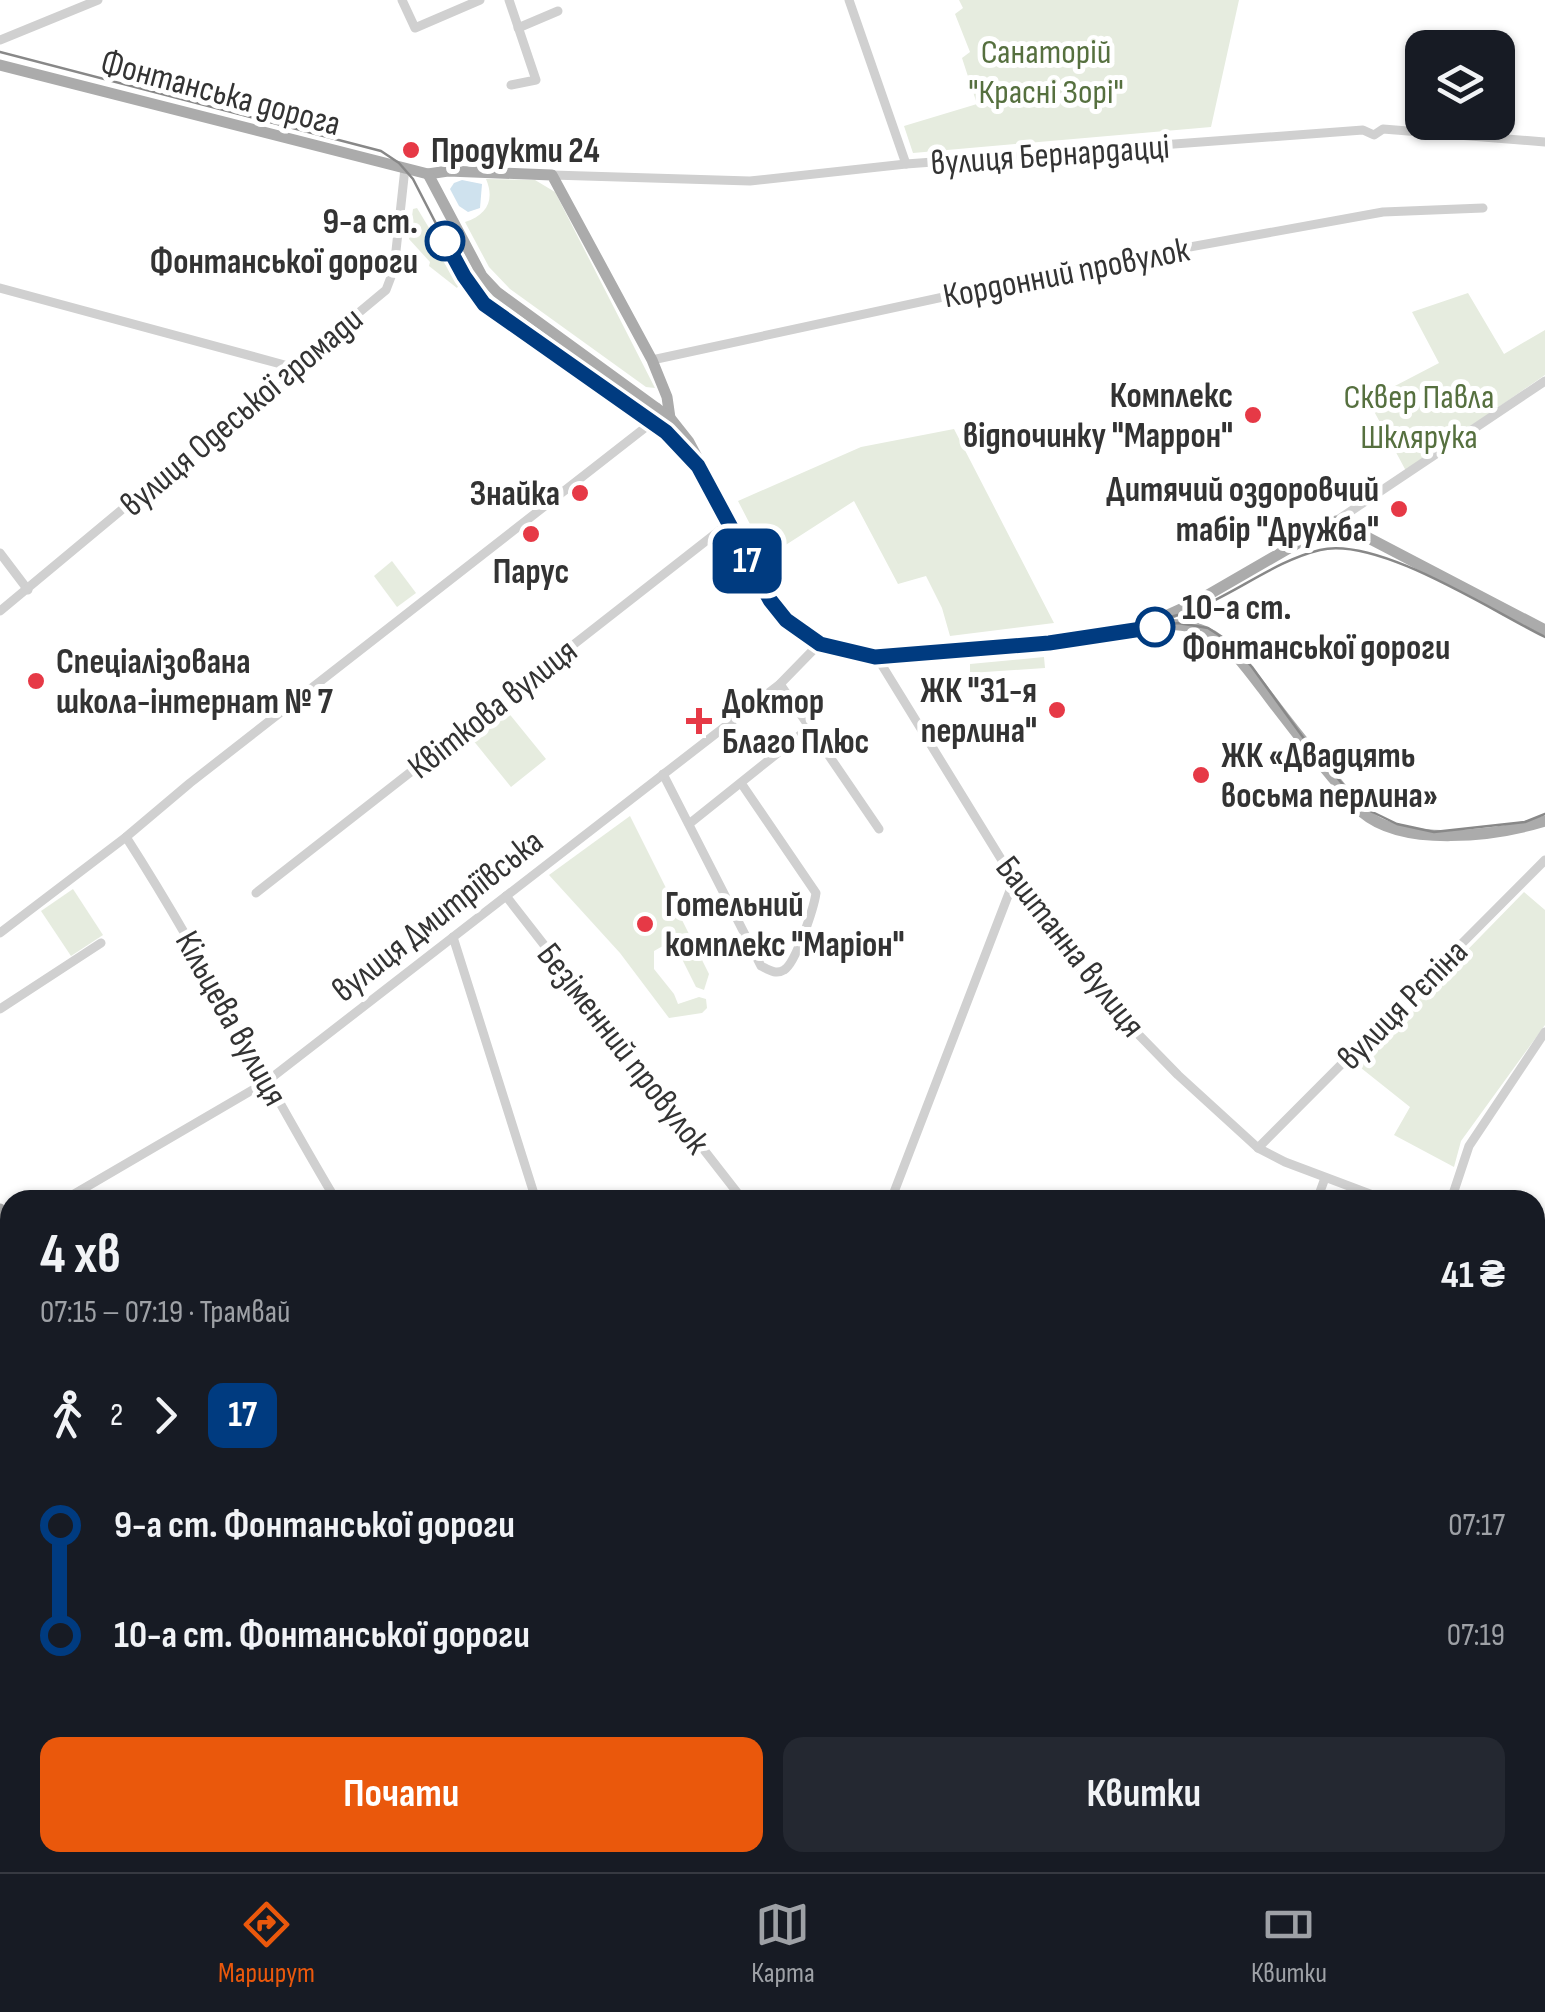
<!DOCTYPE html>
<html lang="uk">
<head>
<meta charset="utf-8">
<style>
  :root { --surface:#171b24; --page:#242831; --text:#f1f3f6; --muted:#9ea1a6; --line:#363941; --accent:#ea580c }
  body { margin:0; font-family:"Sofia Sans Condensed",sans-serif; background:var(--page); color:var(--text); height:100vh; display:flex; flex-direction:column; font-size:38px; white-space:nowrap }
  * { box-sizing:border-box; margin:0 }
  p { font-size:32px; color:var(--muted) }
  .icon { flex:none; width:55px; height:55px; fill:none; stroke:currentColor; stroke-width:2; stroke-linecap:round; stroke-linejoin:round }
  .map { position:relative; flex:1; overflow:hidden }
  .panel { position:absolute; left:0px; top:1190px; width:1545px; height:682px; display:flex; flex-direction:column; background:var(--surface); border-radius:30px 30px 0 0; box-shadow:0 2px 8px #0004 }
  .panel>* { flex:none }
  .badge { padding:0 20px; border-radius:15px; font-size:35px; line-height:65px }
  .buttons { position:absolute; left:1405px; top:30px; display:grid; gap:20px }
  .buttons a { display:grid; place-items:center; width:110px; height:110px; border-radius:20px; background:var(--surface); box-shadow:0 2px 8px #0004; font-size:50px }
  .map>.badge { position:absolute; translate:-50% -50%; box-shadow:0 0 0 5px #fff }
  .legs { display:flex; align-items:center; gap:15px; height:110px; padding:0 40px; font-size:32px }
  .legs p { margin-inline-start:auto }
  .headline { display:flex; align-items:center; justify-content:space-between; height:170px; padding:0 40px }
  h1 { font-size:55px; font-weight:700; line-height:75px }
  .button { display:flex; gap:20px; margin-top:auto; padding:20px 40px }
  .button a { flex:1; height:115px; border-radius:20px; background:var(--accent); color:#fff; font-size:40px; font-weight:700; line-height:115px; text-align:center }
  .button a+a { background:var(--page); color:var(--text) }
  ul { padding:0 40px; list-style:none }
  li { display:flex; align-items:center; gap:35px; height:110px; font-size:38px }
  li i { display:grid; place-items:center; width:15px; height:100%; margin:0 12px; background:currentColor }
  li i::after { content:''; width:25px; height:25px; margin:-12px; border:8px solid; border-radius:50%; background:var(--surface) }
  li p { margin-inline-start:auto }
  li:first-child i { background:linear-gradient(#0000 50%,currentColor 0) }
  li:last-child i { background:linear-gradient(currentColor 50%,#0000 0) }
  .tab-bar { display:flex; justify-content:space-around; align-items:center; height:140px; border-top:2px solid var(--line); background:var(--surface); font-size:28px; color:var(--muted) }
  .tab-bar a { display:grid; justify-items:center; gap:5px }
  .tab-bar .selected { color:var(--accent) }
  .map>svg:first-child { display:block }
  .green { fill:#e6ecdf }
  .water { fill:#cfe2ee }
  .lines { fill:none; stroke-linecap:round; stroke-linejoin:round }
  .minor { stroke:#d0d0d0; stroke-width:9 }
  .major { stroke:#ababab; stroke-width:11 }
  .tram { stroke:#888; stroke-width:2.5 }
  .line-1-casing { stroke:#fff; stroke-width:22 }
  .line-1 { stroke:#003b80; stroke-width:15 }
  .poi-dot { fill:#e63946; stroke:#fff; stroke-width:4 }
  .stop-1-dot { fill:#fff; stroke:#003b80; stroke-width:5 }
  .labels { text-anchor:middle; stroke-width:10; stroke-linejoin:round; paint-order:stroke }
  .park-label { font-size:35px; fill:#56703f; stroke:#fff }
  .street-label { font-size:35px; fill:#333; stroke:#fff }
  .poi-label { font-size:35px; font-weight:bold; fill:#333; stroke:#fff; text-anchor:start }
  .stop-label { font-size:35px; font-weight:bold; fill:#333; stroke:#fff; text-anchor:end }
</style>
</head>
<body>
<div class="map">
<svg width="1545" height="1872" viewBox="0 0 1545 1872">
  <rect width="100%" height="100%" fill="#fff"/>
  <g class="green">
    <polygon points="959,0 1239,0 1211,127 913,153 904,126 977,104 962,58 970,52 955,14 963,8"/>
    <path d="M 486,179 L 535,180 L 555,192 L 655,388 L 646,387 L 510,289 L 489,267 L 465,222 C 487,215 495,200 486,179 Z"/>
    <polygon points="417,208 461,281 457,288 429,266 430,262 409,239 413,209"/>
    <polygon points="1468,293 1504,354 1545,330 1545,375 1406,471 1368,400 1439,363 1412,312"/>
    <polygon points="954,429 1054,623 950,636 942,608 926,576 898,584 854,501 767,557 738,501 861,447"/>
    <polygon points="392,561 416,593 397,607 374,576"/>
    <polygon points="1044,657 1045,668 970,673 970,664"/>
    <polygon points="503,706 546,759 511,787 468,734"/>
    <polygon points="630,816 709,974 704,990 696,987 683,961 677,938 654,951 654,969 674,994 678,1004 699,997 706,999 707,1008 702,1013 669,1018 620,953 549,875"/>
    <polygon points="73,889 103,935 71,956 41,911"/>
    <polygon points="1524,892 1545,910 1545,1025 1461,1141 1454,1167 1394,1135 1410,1107 1356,1064"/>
    <polygon points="0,1595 10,1599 10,1802 0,1797"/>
  </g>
  <polygon class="water" points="462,180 482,184 480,208 468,212 459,206 450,189 454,183"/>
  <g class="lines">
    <g class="minor">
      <polyline points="402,0 415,28 480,0"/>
      <polyline points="509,0 536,80 511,85"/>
      <polyline points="849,0 906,164"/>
      <polyline points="518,28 558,11"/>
      <polyline points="0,40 98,0"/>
      <polyline points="552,175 750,181 906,164 1363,130 1374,135 1383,129 1545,142"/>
      <polyline points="0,288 292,367"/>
      <polyline points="652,360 1096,264 1383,212 1483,208"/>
      <polyline points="1336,521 1545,381"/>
      <polyline points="0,553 28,590"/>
      <polyline points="0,611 386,290 394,269 405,168"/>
      <polyline points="875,654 1014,880 1100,995 1178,1075 1258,1148 1285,1162 1386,1200"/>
      <polyline points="780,684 879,829"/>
      <path d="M 663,774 L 761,966 C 769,970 776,975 784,970 C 796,963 814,907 816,893 L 741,783"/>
      <polyline points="689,824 809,728"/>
      <path d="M 126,837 C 202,955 264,1080 336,1200"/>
      <polyline points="256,893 729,523"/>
      <polyline points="506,896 743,1200"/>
      <polyline points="0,933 126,837 190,783 646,427 657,407"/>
      <polyline points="453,937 536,1200"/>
      <polyline points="0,1009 101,943"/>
      <polyline points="1258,1148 1545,860"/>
      <polyline points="64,1200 266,1082 780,684 821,642"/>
      <polyline points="891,1200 1014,880"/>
      <polyline points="1317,1200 1325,1178"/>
      <polyline points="1451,1200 1469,1146 1545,1032"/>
      <polyline points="0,1311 10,1317"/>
      <polyline points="0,1483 10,1485"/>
      <polyline points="0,1566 10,1570"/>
      <polyline points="1535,1671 1545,1675"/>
      <polyline points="1535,1775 1545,1779"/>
      <polyline points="1535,1815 1541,1817 1545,1834"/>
      <polyline points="285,1862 307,1872"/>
      <polyline points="1094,1862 1127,1872"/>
      <polyline points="89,1872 94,1862"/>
      <polyline points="460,1872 463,1862"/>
      <polyline points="581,1872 585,1862"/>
      <polyline points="666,1872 666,1862"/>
      <polyline points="848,1872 852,1862"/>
      <polyline points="1074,1872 1077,1862"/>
      <polyline points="1212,1872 1215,1862"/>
      <polyline points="1357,1872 1361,1862"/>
    </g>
    <g class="major">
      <polyline points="0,65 428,174 448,171 552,175 652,360 667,397 670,418"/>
      <path d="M 428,174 L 482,276 L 497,292 L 670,418 L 689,442 L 771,597 C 785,614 801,632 821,642 C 871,666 1026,645 1084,636 C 1119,630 1160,618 1196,628 C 1226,637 1244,665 1262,688 C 1285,719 1308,748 1332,777 C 1342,788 1351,802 1362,812 C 1404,848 1496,836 1545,821"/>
      <polyline points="1146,625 1194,603 1336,521 1545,630"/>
      <polyline points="0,1209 4,1233 0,1235"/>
    </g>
    <g class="tram">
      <polyline points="0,52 381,151 399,163 413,179 463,276 484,304 666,432 698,466 770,600 786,620 820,644 875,657 1049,643 1178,623 1208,628 1231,643 1252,667 1305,740 1362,807 1397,824 1434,832 1525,822 1545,814"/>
      <path d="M 1166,618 C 1221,607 1266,563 1320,550 C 1378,536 1490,610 1545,637"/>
    </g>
  </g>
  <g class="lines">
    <defs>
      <polyline id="line-1" points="445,241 464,276 484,304 666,432 698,466 770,600 786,620 820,644 875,657 1049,643 1155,627"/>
    </defs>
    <use href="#line-1" class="line-1-casing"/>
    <use href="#line-1" class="line-1"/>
  </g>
  <g class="poi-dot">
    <circle cx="411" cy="150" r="10"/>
    <circle cx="1253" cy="415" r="10"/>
    <circle cx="580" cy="493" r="10"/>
    <circle cx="1399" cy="509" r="10"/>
    <circle cx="531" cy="534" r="10"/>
    <circle cx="36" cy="681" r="10"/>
    <circle cx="1057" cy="710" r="10"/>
    <path d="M694 706h10v10h10v10h-10v10h-10v-10h-10v-10h10z"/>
    <circle cx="1201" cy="775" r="10"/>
    <circle cx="645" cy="924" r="10"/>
  </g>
  <g class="stop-1-dot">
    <circle cx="445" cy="241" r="18"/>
    <circle cx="1155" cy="627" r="18"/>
  </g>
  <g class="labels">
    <g class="park-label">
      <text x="1046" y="63">Санаторій<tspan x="1046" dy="40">"Красні Зорі"</tspan></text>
      <text x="1419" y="408">Сквер Павла<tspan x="1419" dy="40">Шклярука</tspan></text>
    </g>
    <g class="street-label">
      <text transform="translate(221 92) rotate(15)" y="12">Фонтанська дорога</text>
      <text transform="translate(1050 154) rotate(-4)" y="12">вулиця Бернардацці</text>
      <text transform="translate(1066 272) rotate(-11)" y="12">Кордонний провулок</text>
      <text transform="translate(241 411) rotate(-40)" y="12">вулиця Одеської громади</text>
      <text transform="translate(492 708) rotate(-38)" y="12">Квіткова вулиця</text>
      <text transform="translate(437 915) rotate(-38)" y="12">вулиця Дмитріївська</text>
      <text transform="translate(1071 946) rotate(52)" y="12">Баштанна вулиця</text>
      <text transform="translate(1402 1004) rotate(-45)" y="12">вулиця Рєпіна</text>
      <text transform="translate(232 1018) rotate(61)" y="12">Кільцева вулиця</text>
      <text transform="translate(624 1048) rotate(52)" y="12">Безіменний провулок</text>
    </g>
    <g class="poi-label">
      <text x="431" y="162">Продукти 24</text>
      <text x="1233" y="407" text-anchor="end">Комплекс<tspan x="1233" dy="40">відпочинку "Маррон"</tspan></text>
      <text x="1379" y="501" text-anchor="end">Дитячий оздоровчий<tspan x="1379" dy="40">табір "Дружба"</tspan></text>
      <text x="560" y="505" text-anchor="end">Знайка</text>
      <text x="531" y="583" text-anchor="middle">Парус</text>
      <text x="56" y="673">Спеціалізована<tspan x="56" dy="40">школа-інтернат № 7</tspan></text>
      <text x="1037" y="702" text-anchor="end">ЖК "31-я<tspan x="1037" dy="40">перлина"</tspan></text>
      <text x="722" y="713">Доктор<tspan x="722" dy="40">Благо Плюс</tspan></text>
      <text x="1221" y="767">ЖК «Двадцять<tspan x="1221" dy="40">восьма перлина»</tspan></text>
      <text x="665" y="916">Готельний<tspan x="665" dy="40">комплекс "Маріон"</tspan></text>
    </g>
    <g class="stop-label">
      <text x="418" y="233">9-а ст.<tspan x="418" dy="40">Фонтанської дороги</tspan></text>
      <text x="1182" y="619" text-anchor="start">10-а ст.<tspan x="1182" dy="40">Фонтанської дороги</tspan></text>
    </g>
  </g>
</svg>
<div class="buttons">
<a><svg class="icon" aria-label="layers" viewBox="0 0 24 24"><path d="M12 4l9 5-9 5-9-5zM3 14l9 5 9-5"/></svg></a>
</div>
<b class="badge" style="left:747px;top:561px;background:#003b80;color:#fff">17</b>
<section class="panel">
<div class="headline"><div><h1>4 хв</h1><p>07:15 – 07:19 · Трамвай</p></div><b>41 ₴</b></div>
<div class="legs"><svg class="icon" aria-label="walk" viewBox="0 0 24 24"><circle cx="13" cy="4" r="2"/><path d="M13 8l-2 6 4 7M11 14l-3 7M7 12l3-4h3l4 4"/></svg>2<svg class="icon" aria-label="forward" viewBox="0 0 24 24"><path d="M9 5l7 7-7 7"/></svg><b class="badge" style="background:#003b80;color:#fff">17</b></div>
<ul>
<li><i style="color:#003b80"></i><b>9-а ст. Фонтанської дороги</b><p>07:17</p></li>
<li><i style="color:#003b80"></i><b>10-а ст. Фонтанської дороги</b><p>07:19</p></li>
</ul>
<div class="button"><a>Почати</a><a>Квитки</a></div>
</section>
</div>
<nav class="tab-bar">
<a class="selected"><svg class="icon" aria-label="directions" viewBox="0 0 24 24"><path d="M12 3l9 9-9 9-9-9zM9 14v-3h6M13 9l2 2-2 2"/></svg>Маршрут</a>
<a><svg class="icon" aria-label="map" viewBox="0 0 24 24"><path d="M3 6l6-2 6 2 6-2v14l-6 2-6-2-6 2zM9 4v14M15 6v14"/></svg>Карта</a>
<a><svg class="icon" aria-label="tickets" viewBox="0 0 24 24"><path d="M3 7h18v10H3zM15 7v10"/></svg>Квитки</a>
</nav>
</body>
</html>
